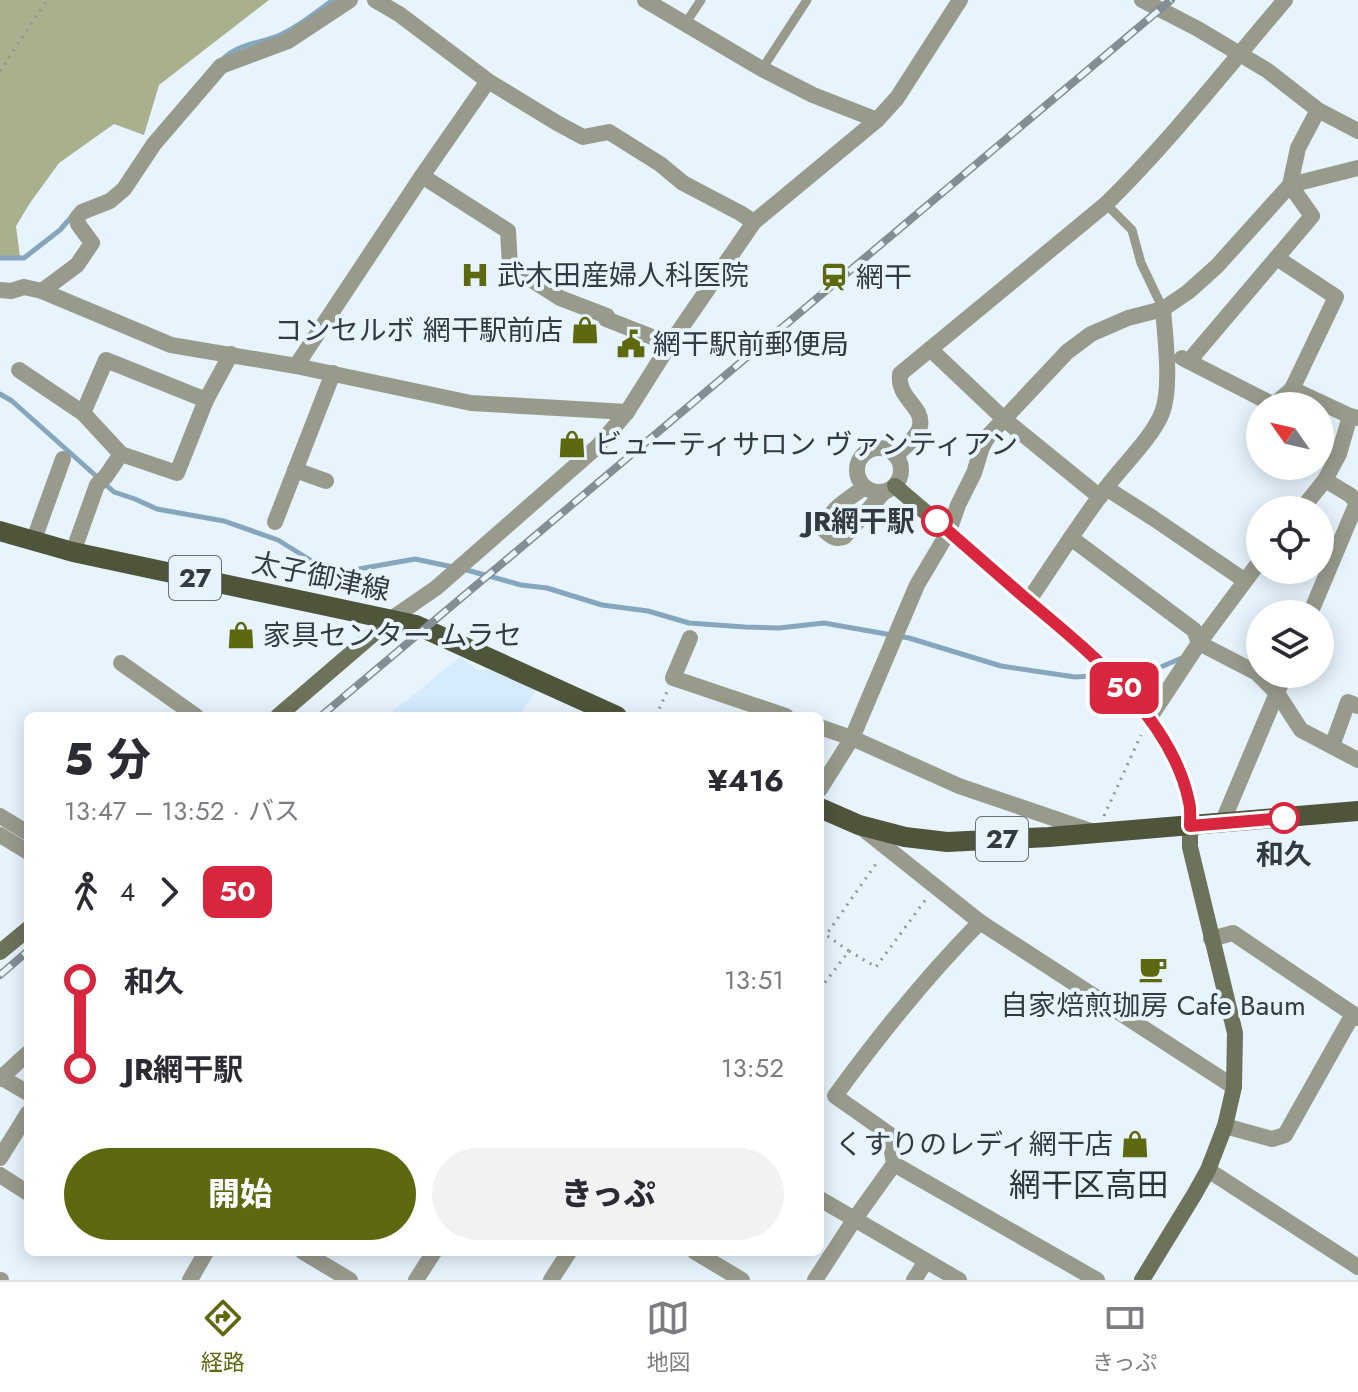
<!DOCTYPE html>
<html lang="ja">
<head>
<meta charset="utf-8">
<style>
  :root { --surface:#fff; --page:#f2f2f3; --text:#2b2b33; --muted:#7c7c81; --line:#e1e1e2; --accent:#5e690f }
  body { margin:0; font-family:Jost,"Noto Sans JP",sans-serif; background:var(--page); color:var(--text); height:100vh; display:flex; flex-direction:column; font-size:30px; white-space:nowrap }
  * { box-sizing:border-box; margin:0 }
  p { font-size:26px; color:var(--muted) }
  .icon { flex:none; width:44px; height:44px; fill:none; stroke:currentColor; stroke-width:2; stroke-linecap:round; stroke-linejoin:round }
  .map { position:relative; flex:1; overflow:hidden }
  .details { position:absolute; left:24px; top:712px; width:800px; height:544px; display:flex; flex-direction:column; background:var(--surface); border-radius:12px; box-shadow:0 4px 20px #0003 }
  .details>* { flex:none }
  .badge { padding:0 16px; border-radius:12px; font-size:28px; line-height:52px }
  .needle { width:52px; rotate:304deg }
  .fabs { position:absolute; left:1246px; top:392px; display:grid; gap:16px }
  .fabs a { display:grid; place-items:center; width:88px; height:88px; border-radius:50%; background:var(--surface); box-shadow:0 4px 20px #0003; font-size:40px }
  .map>.badge { position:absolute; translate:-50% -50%; box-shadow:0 0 0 4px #fff }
  .legs { display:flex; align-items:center; gap:12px; height:88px; padding:0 40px; font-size:26px }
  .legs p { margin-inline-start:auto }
  .head { display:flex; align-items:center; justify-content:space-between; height:136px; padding:0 40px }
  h1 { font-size:44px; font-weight:800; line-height:60px }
  .button { display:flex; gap:16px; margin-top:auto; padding:16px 40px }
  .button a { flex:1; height:92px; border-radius:48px; background:var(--accent); color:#fff; font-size:32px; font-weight:800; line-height:92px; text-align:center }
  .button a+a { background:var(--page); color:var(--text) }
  ul { padding:0 40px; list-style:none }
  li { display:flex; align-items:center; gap:28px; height:88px; font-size:30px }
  li i { display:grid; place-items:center; width:12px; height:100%; margin:0 10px; background:currentColor }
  li i::after { content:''; width:20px; height:20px; margin:-10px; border:6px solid; border-radius:50%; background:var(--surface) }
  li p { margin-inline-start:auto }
  li:first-child i { background:linear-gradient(#0000 50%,currentColor 0) }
  li:last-child i { background:linear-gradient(currentColor 50%,#0000 0) }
  .tab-bar { display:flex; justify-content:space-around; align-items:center; height:112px; border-top:2px solid var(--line); background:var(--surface); font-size:22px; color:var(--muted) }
  .tab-bar a { display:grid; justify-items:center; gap:4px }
  .tab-bar .on { color:var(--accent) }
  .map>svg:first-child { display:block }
  .built { fill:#d6ecfe }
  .forest { fill:#a9b08c }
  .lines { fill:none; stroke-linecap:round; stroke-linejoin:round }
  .stream { stroke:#86a6be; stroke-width:5 }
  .path { stroke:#8c969d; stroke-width:3; stroke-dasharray:2 6; stroke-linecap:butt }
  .service { stroke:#989b8c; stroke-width:9 }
  .minor { stroke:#989b8c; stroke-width:16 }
  .tertiary { stroke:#989b8c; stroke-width:16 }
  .secondary { stroke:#6d725b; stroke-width:16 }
  .primary { stroke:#4f553a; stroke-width:20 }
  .rail-casing { stroke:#838d94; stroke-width:8 }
  .rail { stroke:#e7f4fe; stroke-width:5; stroke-dasharray:15; stroke-linecap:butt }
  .line-1-casing { stroke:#fff; stroke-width:18 }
  .line-1 { stroke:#d7263d; stroke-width:12 }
  .stop-1-dot { fill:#fff; stroke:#d7263d; stroke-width:4 }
  .labels { text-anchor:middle; stroke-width:8; stroke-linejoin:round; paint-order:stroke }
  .shield { fill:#e7f4fe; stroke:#6a7279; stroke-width:2 }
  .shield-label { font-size:26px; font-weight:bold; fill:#343b40 }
  .poi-label { font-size:28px; fill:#343b40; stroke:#e7f4fe; text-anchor:start }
  .stop-label { font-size:28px; font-weight:bold; fill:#343b40; stroke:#e7f4fe; text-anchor:end }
  .street-label { font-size:28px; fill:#343b40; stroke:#e7f4fe }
  .quarter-label { font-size:32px; fill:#293640; stroke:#e7f4fe }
</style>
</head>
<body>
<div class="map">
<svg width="1358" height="1280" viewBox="0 0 1358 1280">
  <rect width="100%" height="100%" fill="#e7f4fe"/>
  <polygon class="built" points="460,657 479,671 496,668 538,687 519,716 387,716"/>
  <polygon class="forest" points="0,0 269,0 159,85 144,135 114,124 59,163 30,203 16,226 20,257 0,258"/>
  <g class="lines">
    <g class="stream">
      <path d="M 223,59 C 237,44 262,43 280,35 C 300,26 316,12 333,0"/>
      <polyline points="0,258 24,258 60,230 74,214"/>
      <polyline points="0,394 12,401 114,492 135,499 157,509 224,521 278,540 315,563 342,572 415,559 453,567"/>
      <polyline points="463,569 521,585 547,588 602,605 648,611 689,623 745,627 779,628 824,623 909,638 1001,666 1075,677 1107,675"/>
      <polyline points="1117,675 1147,673 1184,657"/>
    </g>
    <g class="path">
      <polyline points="0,71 47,0"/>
      <polyline points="656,716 667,692"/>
      <polyline points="1104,816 1141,735"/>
      <polyline points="849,951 876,967 926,899"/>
      <polyline points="820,989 849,951 826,935 878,861"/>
    </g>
    <g class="service">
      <polyline points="685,24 701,0"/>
      <polyline points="762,69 807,0"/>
      <polyline points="1106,204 1132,230 1141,263 1163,309"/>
    </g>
    <g class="minor">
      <polyline points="375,0 399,14 488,81 557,123 583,137 609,132 660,164 683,183 740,213 754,222"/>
      <polyline points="645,0 762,69 813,95 877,120"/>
      <polyline points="1142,0 1198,29 1268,71 1318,110 1358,131"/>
      <polyline points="422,176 508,231 510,266 560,298 607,316 606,319 670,344"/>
      <polyline points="1277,258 1336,297 1292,389"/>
      <polyline points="0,290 11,291 24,287 42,291 171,345 296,366 471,403 627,412"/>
      <polyline points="42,291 77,265 92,243 78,224 77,218 82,212 110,201 124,189 154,144 221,66 288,41 350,0"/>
      <polyline points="930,349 1004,419 1100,497"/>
      <polyline points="1182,358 1274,405 1292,389 1350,416 1358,418"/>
      <polyline points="1189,361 1312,216 1290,185 1358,168"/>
      <polyline points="296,366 422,176 488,81"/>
      <polyline points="19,370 83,413 121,454 177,473 206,400 231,354"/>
      <polyline points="83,413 106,360 206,400"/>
      <circle cx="879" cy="470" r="22"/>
      <path d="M 896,456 C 903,448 918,437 920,426 C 924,406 897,399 900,374 L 1106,204 C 1170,141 1226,69 1285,0"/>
      <polyline points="295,470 326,481"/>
      <polyline points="1325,480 1350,495 1358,503"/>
      <path d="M 865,487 C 851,497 825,512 824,530 C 831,536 835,540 844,537 L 884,492"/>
      <polyline points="1106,488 1153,518 1244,580"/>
      <polyline points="1301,510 1325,480 1339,454 1350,416"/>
      <polyline points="275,522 333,373"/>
      <polyline points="1071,538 1194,630 1199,643 1257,673 1277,693 1301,730 1358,760"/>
      <polyline points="33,542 63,459"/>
      <polyline points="73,552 97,485 106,476 121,454"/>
      <path d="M 1029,600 C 1054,563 1079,524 1106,488 C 1122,466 1152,438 1162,413 C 1172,387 1165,337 1163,309"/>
      <polyline points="1310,614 1358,500"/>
      <polyline points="690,638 673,678 786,716"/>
      <polyline points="121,663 196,716"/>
      <polyline points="1150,717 1199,643 1260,561"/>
      <polyline points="820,727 852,738 959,786 1091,831"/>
      <polyline points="1332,746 1348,702 1358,706"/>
      <polyline points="820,789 852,738 917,585 949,531 958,505 974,473 982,447 989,435 1067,352 1091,334 1128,318 1163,309 1188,292 1217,266 1290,185 1298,148 1318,110"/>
      <polyline points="0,816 28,833"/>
      <polyline points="1222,823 1285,674"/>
      <polyline points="862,828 980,922 1234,1087"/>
      <polyline points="0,835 28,852"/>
      <polyline points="1211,939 1233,933 1353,1014"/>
      <polyline points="2,1078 28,1093"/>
      <polyline points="0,1079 28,1053"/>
      <polyline points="1225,1126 1272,1139 1285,1135 1353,1014 1358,1018"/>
      <polyline points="0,1158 28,1113"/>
      <polyline points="894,1164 1097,1280"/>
      <polyline points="1208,1170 1358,1267"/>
      <polyline points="0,1175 28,1193"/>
      <polyline points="820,1199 959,1280"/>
      <polyline points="303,1252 350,1280"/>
      <polyline points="695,1252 742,1280"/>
      <polyline points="0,1280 1,1280"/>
      <polyline points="190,1280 206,1252"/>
      <polyline points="416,1280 434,1252"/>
      <polyline points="551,1280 569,1252"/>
      <path d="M 815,1280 L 854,1220 L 894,1164 L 889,1134 L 835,1096 C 880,1034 926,977 980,922"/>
      <polyline points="914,1280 926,1261"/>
    </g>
    <polyline class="tertiary" points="391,619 436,588 598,446 627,412 670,344 754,222 877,120 897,98 960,0"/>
    <g class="secondary">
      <polyline points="895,486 1088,651 1118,680 1150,717 1171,752 1185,786 1190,804 1190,847 1235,1033 1234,1087 1225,1126 1208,1170 1194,1195 1142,1280"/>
      <polyline points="278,716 391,619"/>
      <polyline points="0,952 28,929"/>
    </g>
    <g class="primary">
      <polyline points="0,531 73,552 416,625 617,716"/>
      <polyline points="820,808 859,825 905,837 947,842 1049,837 1358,811"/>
    </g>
    <defs>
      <g id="rail">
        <polyline points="321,716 1171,0"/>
        <polyline points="0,975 28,951"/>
      </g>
    </defs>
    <use href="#rail" class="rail-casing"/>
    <use href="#rail" class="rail"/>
  </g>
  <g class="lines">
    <defs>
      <path id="line-1" d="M 937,521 C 966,546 995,572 1024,597 C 1087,650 1172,717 1189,802 C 1191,809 1190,818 1190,826 L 1284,818"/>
    </defs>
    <use href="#line-1" class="line-1-casing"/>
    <use href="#line-1" class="line-1"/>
  </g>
  <defs>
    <symbol id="hospital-bare" viewBox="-9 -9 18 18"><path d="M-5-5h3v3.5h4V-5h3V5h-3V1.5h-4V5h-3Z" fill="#5e690f" stroke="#e7f4fe" stroke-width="2.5" paint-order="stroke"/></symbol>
    <symbol id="station-bare" viewBox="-9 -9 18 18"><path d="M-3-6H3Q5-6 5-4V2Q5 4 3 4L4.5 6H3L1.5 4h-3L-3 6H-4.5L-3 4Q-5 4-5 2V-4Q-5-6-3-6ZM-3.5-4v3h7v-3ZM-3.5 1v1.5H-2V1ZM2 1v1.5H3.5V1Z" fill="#5e690f" stroke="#e7f4fe" stroke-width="2.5" paint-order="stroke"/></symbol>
    <symbol id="shop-bare" viewBox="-9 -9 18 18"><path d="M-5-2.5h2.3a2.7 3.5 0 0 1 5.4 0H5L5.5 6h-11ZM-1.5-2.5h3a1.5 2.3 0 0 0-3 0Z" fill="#5e690f" stroke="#e7f4fe" stroke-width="2.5" paint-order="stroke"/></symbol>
    <symbol id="civic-bare" viewBox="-9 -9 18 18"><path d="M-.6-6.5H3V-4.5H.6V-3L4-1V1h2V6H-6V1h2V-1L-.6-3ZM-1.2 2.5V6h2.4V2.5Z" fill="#5e690f" stroke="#e7f4fe" stroke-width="2.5" paint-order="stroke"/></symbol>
    <symbol id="cafe-bare" viewBox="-9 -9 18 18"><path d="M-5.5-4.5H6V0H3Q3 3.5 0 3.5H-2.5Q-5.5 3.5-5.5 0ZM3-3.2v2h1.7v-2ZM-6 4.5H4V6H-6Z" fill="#5e690f" stroke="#e7f4fe" stroke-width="2.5" paint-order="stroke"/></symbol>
  </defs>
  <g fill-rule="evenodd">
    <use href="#hospital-bare" x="455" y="255" width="40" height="40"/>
    <use href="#station-bare" x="814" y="257" width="40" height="40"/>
    <use href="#shop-bare" x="565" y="310" width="40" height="40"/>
    <use href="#civic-bare" x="611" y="324" width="40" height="40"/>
    <use href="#shop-bare" x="552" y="424" width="40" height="40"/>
    <use href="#shop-bare" x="221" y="615" width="40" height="40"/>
    <use href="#cafe-bare" x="1133" y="949" width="40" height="40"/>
    <use href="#shop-bare" x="1115" y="1124" width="40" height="40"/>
  </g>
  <g class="stop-1-dot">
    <circle cx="937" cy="521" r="14"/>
    <circle cx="1284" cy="818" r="14"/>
  </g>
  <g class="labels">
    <g class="shield">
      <rect x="169" y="556" width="52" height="44" rx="6"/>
      <rect x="976" y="817" width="52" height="44" rx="6"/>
    </g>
    <g class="shield-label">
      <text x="195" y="587">27</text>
      <text x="1002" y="848">27</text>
    </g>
    <g class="poi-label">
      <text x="497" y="285">武木田産婦人科医院</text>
      <text x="856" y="287">網干</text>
      <text x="563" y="340" text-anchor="end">コンセルボ 網干駅前店</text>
      <text x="653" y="354">網干駅前郵便局</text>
      <text x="594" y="454">ビューティサロン ヴァンティアン</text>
      <text x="263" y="645">家具センター ムラセ</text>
      <text x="1153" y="1015" text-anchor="middle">自家焙煎珈房 Cafe Baum</text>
      <text x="1113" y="1154" text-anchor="end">くすりのレディ網干店</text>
    </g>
    <g class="stop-label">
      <text x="915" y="531">JR網干駅</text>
      <text x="1284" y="864" text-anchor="middle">和久</text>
    </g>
    <g class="street-label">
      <text transform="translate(321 576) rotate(12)" y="10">太子御津線</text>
    </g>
    <g class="quarter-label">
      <text x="1089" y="1196">網干区高田</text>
    </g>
  </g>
</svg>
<div class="fabs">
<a><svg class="needle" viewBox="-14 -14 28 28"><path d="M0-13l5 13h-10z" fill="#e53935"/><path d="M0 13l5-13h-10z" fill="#7c7c81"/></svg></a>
<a><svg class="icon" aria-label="locate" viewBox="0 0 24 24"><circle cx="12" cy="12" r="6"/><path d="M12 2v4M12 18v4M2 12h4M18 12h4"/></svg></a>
<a><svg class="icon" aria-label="layers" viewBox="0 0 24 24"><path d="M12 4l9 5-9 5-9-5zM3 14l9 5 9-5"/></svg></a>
</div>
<b class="badge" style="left:1124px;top:688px;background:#d7263d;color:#fff">50</b>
<section class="details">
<div class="head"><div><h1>5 分</h1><p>13:47 – 13:52 · バス</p></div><b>¥416</b></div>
<div class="legs"><svg class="icon" aria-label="walk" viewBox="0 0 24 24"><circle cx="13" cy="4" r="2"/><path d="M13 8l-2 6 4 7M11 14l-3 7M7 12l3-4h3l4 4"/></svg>4<svg class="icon" aria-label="forward" viewBox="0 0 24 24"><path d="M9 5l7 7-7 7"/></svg><b class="badge" style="background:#d7263d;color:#fff">50</b></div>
<ul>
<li><i style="color:#d7263d"></i><b>和久</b><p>13:51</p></li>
<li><i style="color:#d7263d"></i><b>JR網干駅</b><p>13:52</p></li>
</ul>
<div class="button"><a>開始</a><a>きっぷ</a></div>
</section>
</div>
<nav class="tab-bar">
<a class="on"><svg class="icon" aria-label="directions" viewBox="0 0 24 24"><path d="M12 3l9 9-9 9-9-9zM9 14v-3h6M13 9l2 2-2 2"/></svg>経路</a>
<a><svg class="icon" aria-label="map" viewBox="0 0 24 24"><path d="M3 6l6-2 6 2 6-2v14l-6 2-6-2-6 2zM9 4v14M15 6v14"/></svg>地図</a>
<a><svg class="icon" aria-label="tickets" viewBox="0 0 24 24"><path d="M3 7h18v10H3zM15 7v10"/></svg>きっぷ</a>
</nav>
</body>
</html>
